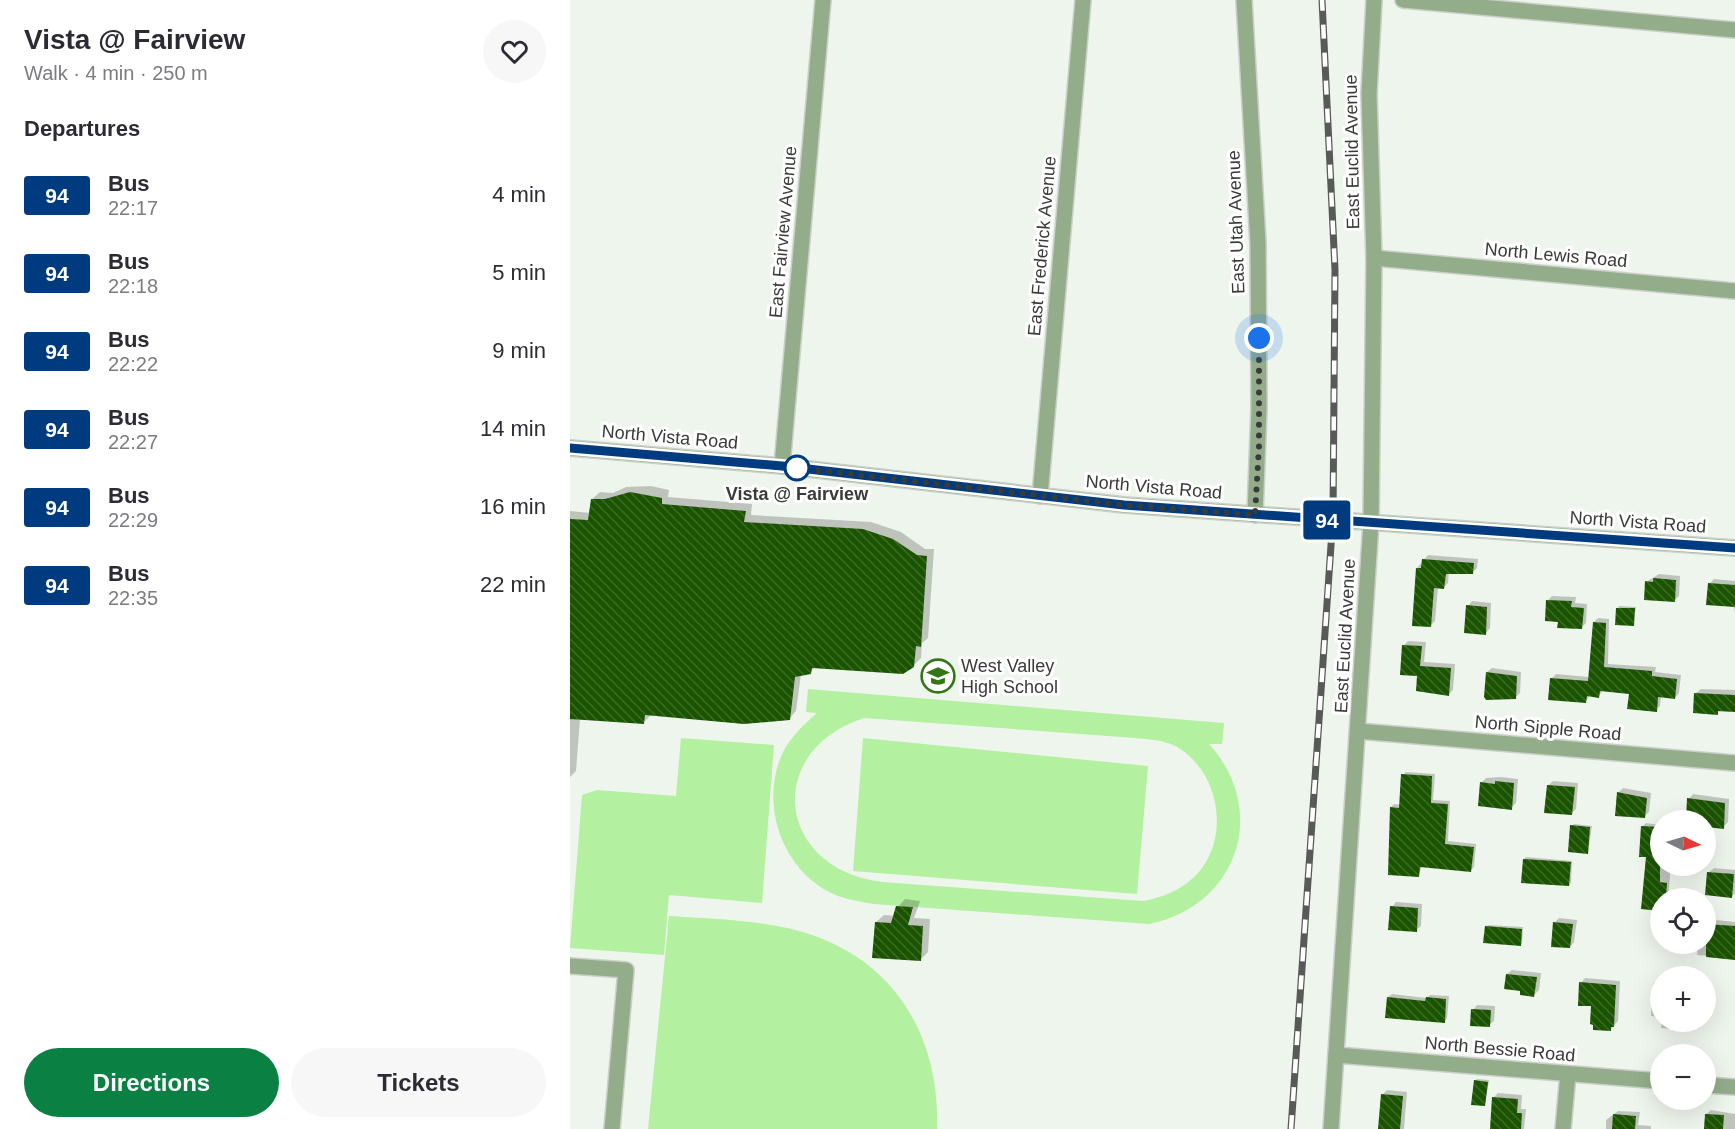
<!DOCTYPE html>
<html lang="en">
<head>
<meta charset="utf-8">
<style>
  :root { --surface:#fff; --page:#f7f7f7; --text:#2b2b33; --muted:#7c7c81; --accent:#0b8043 }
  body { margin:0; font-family:Helvetica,sans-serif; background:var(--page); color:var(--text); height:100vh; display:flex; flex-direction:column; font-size:22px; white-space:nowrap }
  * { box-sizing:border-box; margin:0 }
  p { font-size:20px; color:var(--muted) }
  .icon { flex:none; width:33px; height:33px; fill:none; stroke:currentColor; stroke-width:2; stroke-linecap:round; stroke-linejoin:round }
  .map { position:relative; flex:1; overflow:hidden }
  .details { display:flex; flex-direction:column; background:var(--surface); width:570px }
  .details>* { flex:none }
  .badge { padding:0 12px; border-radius:4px; font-size:21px; line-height:39px }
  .needle { width:39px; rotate:95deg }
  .controls { position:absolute; left:1080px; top:810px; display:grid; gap:12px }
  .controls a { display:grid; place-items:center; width:66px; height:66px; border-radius:50%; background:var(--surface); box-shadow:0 6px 24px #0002; font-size:30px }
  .you { position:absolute; width:30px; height:30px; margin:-15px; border:4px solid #fff; border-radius:50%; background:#1a73e8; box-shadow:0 0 0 9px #1a73e833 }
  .map>.badge { position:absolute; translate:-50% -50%; box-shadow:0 0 0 3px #fff }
  h2 { padding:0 24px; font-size:22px; line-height:54px }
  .round { display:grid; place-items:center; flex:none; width:63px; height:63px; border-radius:32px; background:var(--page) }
  .headline { display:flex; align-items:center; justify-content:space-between; height:102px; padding:0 24px }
  h1 { font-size:28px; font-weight:800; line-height:45px }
  .primary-button { display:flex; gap:12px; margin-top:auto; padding:12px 24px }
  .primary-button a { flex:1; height:69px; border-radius:36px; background:var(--accent); color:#fff; font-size:24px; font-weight:800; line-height:69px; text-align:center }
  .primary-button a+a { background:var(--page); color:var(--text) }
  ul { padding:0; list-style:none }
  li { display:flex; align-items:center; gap:18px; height:78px; padding:0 24px }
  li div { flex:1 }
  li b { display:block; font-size:22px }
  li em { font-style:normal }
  li .badge { min-width:66px; font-weight:700; text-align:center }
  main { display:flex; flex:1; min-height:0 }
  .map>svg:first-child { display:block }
  .park { fill:#b3f0a0; fill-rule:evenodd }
  .shadow { fill:#0003 }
  .building { fill:url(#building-back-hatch) }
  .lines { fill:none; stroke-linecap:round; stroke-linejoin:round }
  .minor-casing { stroke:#cad0c8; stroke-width:18 }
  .minor { stroke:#93ad8b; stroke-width:15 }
  .rail-casing { stroke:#575a56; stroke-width:7 }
  .rail { stroke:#fff; stroke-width:4.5; stroke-dasharray:14; stroke-linecap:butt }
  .line-casing { stroke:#fff; stroke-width:14 }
  .line { stroke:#003b80; stroke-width:9 }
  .walk { stroke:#393b38; stroke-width:6; stroke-dasharray:0 10.8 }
  .stop-dot { fill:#fff; stroke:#003b80; stroke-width:3 }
  .labels { text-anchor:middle; stroke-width:6; stroke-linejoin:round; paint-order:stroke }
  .street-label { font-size:18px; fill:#393b38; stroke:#fff }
  .stop-label { font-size:18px; font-weight:bold; fill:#393b38; stroke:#fff }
  .poi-label { font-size:18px; fill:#393b38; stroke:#fff; text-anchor:start }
</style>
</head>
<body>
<main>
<section class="details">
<div class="headline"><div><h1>Vista @ Fairview</h1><p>Walk · 4 min · 250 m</p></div><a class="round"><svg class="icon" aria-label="heart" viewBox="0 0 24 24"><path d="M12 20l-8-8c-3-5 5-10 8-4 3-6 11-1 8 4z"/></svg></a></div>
<h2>Departures</h2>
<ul>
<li><span class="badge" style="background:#003b80;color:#fff">94</span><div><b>Bus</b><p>22:17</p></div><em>4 min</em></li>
<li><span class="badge" style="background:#003b80;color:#fff">94</span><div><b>Bus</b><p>22:18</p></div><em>5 min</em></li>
<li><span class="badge" style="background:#003b80;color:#fff">94</span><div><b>Bus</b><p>22:22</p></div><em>9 min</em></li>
<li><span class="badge" style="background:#003b80;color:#fff">94</span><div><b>Bus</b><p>22:27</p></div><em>14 min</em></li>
<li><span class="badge" style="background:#003b80;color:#fff">94</span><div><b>Bus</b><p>22:29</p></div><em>16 min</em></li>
<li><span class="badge" style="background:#003b80;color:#fff">94</span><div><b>Bus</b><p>22:35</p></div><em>22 min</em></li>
</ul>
<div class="primary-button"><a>Directions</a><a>Tickets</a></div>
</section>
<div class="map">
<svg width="1165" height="1129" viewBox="0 0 1165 1129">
  <defs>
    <pattern id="building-back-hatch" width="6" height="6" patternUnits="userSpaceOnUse" patternTransform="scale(1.5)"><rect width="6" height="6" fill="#1b5400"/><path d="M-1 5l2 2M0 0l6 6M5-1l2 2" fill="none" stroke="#3d6a27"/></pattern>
  </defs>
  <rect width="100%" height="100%" fill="#eef5ec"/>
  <g class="park">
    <path d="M 238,689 L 654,723 L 652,744 L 639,744 C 700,811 667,907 579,924 L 304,904 C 292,902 280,900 268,896 C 213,874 188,805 213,752 C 221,737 234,724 247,713 L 236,712 ZM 294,718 L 565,738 C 577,739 590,740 601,744 C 646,764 661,829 632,868 C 618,887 596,897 573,901 L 312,882 C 206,869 193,751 294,718 Z"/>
    <polygon points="111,738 204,745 192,903 99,895 94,955 0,948 12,795 27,790 106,796"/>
    <polygon points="293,738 578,766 567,894 283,871"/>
    <path d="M 99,916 C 145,919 195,920 239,934 C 328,963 370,1040 367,1129 L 78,1129 Z"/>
  </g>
  <g class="shadow">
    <polygon points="81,486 99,490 98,497 182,504 181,515 301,522 331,532 355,549 364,549 358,638 352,643 351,658 339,670 246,666 240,672 231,674 226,711 219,719 81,715 73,723 10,719 6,771 0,777 0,511 21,513 22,499 30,492 43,493 56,487"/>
    <polygon points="858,555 908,559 907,568 903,572 879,572 878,583 874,587 868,587 865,621 860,626 847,568"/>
    <polygon points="1089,574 1110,576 1109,596 1104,601 1076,582"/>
    <polygon points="1144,579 1165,581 1165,611 1163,605 1139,584"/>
    <polygon points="982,596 1006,597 1005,603 1017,604 1016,623 1012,627 989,620 978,600"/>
    <polygon points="902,601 921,603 920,628 916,633 898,606"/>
    <polygon points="1049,606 1066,607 1063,624 1048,608"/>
    <polygon points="1028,618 1039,619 1038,664 1086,667 1085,672 1111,675 1109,693 1105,698 1091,696 1090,706 1086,710 1060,692 1033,690 1029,696 1020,695 1015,702 982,678 986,674 1019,677 1024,622"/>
    <polygon points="838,641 856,642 854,662 885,664 883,690 879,694 848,675 833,646"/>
    <polygon points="922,668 951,672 950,693 945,698 917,672"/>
    <polygon points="1131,689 1165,690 1165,711 1125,712 1126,693"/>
    <polygon points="836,772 865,774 863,800 880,801 878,841 906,844 904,867 901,870 852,866 848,876 821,807 824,804 831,805 833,775"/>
    <polygon points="931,777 948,779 946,803 941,808 911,783 916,778"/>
    <polygon points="983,781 1008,783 1006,809 1002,813 978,786"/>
    <polygon points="1053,788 1081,793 1079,812 1074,817 1048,793"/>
    <polygon points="1123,794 1159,799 1158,822 1153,827 1136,826 1136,820 1117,820 1119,799"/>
    <polygon points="1076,823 1090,825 1090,866 1101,866 1098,898 1090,898 1090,910 1072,908 1078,856 1073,826"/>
    <polygon points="1004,824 1022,826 1018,852 1002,826"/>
    <polygon points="956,857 1002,861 1001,883 999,885 954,859"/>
    <polygon points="1144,868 1165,870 1165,893 1162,896 1139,872"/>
    <polygon points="335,899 350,901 344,918 360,919 358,952 350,960 306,922 314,915 325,916 328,907"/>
    <polygon points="826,902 852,904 851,926 846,930 822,907"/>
    <polygon points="989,918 1007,920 1004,942 1000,947 984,923"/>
    <polygon points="1136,919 1165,922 1165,958 1127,955 1128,944 1136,944"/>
    <polygon points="918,925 953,927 952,943 950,945 916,927"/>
    <polygon points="942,970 971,973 969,990 964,995 952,990 937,974"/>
    <polygon points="1015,978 1050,981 1048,1021 1040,1030 1011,983"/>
    <polygon points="1087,980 1090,980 1090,1017 1081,1016 1083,984"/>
    <polygon points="822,994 857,998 860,995 879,996 877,1018 874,1022 818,997"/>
    <polygon points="907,1005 925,1006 924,1021 919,1025 903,1010"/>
    <polygon points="1092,1022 1109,1022 1109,1025 1105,1029 1091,1028"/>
    <polygon points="907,1079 919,1080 915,1105 905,1081"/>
    <polygon points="817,1090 837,1092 834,1129 809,1129 812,1095"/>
    <polygon points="928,1093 952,1095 951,1109 956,1109 954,1129 921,1129 923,1098"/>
    <polygon points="1141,1110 1165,1114 1165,1129 1135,1129 1136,1114"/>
    <polygon points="1048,1111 1070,1112 1068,1125 1081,1126 1081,1129 1036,1129 1036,1120"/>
  </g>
  <g class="building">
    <polygon points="60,492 92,498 92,504 176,511 174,522 293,529 323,539 347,555 357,556 351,647 346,646 344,667 333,674 242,668 241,674 225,677 220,720 174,724 75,715 74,724 0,719 0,519 18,520 21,499 35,499"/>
    <polygon points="852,559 904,563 903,574 876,574 874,589 864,588 861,627 842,626 846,568 851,568"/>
    <polygon points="1083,578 1106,580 1105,602 1074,600 1075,581 1083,582"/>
    <polygon points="1138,583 1165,585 1165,607 1136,605"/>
    <polygon points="976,600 1002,601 1001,607 1014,608 1012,629 987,628 988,622 975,621"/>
    <polygon points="896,605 917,607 916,635 894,633"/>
    <polygon points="1046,608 1065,608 1064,626 1045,625"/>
    <polygon points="1023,622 1036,623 1034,667 1082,671 1082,676 1107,679 1105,699 1088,697 1087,712 1057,709 1059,694 1030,691 1029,698 1017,696 1016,703 978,700 980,678 1018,681"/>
    <polygon points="832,645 852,646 850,666 881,668 879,696 846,691 847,676 830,675"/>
    <polygon points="916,672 947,676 946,699 916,700 914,697"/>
    <polygon points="1124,693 1165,695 1165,712 1148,711 1148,715 1123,713"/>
    <polygon points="831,774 862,776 861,803 878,804 875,844 904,847 901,872 850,867 849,877 818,875 820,807 829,808"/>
    <polygon points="925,781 944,783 942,810 908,806 910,782 925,784"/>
    <polygon points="977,785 1005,787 1002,815 974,813"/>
    <polygon points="1047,792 1077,798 1075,818 1045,816"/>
    <polygon points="1117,798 1155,803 1154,829 1136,827 1136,820 1116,820"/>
    <polygon points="1000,825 1020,827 1018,854 998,852"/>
    <polygon points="1071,826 1090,827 1090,882 1097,883 1096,898 1090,898 1090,911 1071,909 1076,857 1069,857"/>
    <polygon points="953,859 1001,862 999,886 951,883"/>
    <polygon points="1137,872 1164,874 1162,898 1135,895"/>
    <polygon points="326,906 343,907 338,925 353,926 351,961 302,958 305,922 321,923"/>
    <polygon points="820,906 848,908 847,932 818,930"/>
    <polygon points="983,922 1003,924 1000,948 981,947"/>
    <polygon points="1136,924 1165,926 1165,960 1136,957"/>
    <polygon points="915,926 952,929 951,946 913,943"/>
    <polygon points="936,974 967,977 964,997 950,995 950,991 934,989"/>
    <polygon points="1009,982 1046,985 1044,1027 1041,1027 1041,1031 1023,1030 1023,1025 1020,1024 1021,1006 1008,1006"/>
    <polygon points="817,997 855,1001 856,997 876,999 875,1023 815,1018"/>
    <polygon points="901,1009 921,1010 920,1027 900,1026"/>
    <polygon points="904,1080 918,1082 915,1106 901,1105"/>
    <polygon points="811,1094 833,1096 830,1129 808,1129"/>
    <polygon points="922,1097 948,1099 947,1113 952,1113 951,1129 920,1129"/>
    <polygon points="1043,1114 1066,1116 1065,1129 1042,1129"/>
    <polygon points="1135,1114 1154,1115 1153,1129 1134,1129"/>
  </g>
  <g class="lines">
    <defs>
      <g id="minor">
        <polyline points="674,0 688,243 689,409 685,515"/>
        <polyline points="833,0 1165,30"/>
        <polyline points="804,258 1165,291"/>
        <polyline points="0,448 212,466 554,505 1165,548"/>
        <polyline points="212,466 253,0"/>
        <polyline points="470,496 513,0"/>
        <polyline points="788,731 1165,763"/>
        <polyline points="0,966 56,970 42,1129"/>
        <polyline points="766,1055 1090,1081"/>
        <polyline points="1136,1085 1165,1087"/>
        <polyline points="761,1129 801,523 804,258 799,94 804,0"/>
        <polyline points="993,1129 998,1074"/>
      </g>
    </defs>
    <use href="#minor" class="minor-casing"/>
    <use href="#minor" class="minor"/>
    <defs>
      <polyline id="rail" points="721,1129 763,516 765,270 752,0"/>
    </defs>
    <use href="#rail" class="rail-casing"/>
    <use href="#rail" class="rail"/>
  </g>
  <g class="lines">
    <defs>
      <polyline id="line" points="0,448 212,466 554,505 1165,548"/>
    </defs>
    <use href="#line" class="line-casing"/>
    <use href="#line" class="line"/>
    <polyline class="walk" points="227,468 554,505 685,515 689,446 689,338"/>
  </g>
  <defs>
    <symbol id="school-ring" viewBox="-11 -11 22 22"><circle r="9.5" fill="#fff" stroke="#337615" stroke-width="1.5"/><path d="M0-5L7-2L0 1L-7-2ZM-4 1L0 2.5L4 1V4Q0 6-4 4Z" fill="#337615"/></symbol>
  </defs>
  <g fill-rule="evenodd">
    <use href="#school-ring" x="349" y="657" width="38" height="38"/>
  </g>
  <circle class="stop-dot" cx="227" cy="468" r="12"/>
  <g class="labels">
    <g class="street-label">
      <text transform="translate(782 152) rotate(-91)" y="6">East Euclid Avenue</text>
      <text transform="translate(666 222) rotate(-92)" y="6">East Utah Avenue</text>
      <text transform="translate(213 232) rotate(-85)" y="6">East Fairview Avenue</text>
      <text transform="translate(472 246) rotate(-85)" y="6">East Frederick Avenue</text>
      <text transform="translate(986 255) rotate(5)" y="6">North Lewis Road</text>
      <text transform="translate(100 437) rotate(5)" y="6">North Vista Road</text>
      <text transform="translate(584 487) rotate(5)" y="6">North Vista Road</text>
      <text transform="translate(1068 522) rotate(4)" y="6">North Vista Road</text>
      <text transform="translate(775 636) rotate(-87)" y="6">East Euclid Avenue</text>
      <text transform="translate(978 728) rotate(5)" y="6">North Sipple Road</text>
      <text transform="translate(930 1049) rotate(5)" y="6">North Bessie Road</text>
    </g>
    <g class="stop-label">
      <text x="227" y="500">Vista @ Fairview</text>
    </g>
    <g class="poi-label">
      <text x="391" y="672">West Valley<tspan x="391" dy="21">High School</tspan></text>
    </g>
  </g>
</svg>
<div class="controls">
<a><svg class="needle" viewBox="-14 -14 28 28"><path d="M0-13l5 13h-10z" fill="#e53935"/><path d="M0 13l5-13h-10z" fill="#7c7c81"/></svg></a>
<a><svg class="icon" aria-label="locate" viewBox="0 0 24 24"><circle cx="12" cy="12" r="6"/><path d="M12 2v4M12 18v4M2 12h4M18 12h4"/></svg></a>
<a>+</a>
<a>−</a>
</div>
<div class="you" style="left:689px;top:338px"></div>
<b class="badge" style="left:757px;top:520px;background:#003b80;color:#fff">94</b>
</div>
</main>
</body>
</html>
